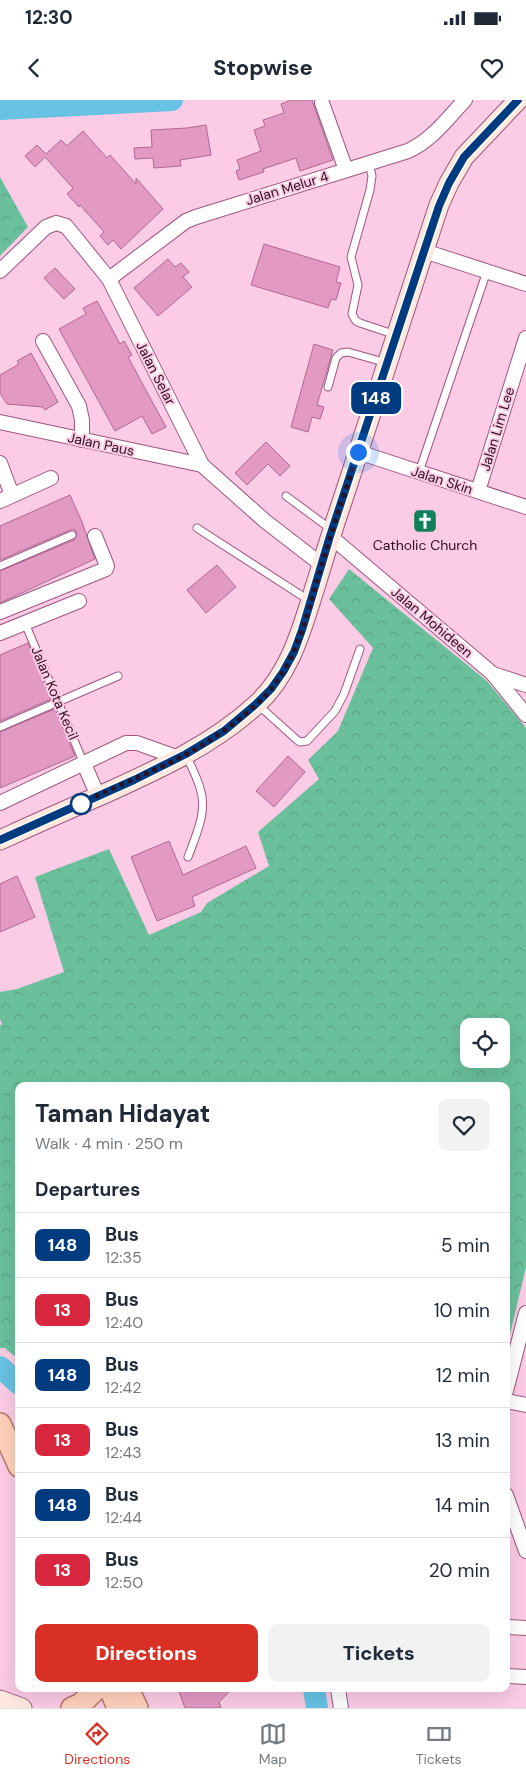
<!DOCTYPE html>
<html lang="en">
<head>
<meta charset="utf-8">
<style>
  :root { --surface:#fff; --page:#f2f2f3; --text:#1f2937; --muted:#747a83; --line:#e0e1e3; --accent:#d93025 }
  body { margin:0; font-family:"DM Sans",sans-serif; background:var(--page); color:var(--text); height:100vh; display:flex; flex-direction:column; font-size:19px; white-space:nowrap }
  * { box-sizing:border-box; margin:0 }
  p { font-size:16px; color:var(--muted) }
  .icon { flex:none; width:28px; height:28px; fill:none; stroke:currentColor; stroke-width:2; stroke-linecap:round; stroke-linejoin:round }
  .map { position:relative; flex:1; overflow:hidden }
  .sheet { position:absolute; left:15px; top:982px; width:495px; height:610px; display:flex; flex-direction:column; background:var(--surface); border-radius:10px; box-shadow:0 5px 20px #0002 }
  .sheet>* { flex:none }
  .badge { padding:0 10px; border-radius:8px; font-size:18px; line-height:32px }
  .controls { position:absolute; left:460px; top:918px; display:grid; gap:10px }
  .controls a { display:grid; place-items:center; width:50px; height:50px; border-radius:10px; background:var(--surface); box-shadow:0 5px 20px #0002; font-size:25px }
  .you { position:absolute; width:25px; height:25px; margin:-12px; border:4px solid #fff; border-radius:50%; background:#1a73e8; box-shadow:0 0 0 8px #1a73e833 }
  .map>.badge { position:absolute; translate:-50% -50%; box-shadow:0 0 0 2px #fff }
  h2 { padding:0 20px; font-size:19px; line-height:45px }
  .round { display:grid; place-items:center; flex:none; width:52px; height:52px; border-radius:10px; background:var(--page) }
  .headline { display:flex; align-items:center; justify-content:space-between; height:85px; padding:0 20px }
  h1 { font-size:24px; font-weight:800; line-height:38px }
  .primary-button { display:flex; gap:10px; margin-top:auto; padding:10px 20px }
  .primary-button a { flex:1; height:58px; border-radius:10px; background:var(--accent); color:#fff; font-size:20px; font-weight:800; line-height:58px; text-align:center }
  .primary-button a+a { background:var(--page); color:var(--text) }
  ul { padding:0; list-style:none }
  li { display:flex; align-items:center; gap:15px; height:65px; padding:0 20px; border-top:1px solid var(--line) }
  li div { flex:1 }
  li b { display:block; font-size:19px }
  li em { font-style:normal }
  li .badge { min-width:55px; font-weight:700; text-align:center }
  .status { display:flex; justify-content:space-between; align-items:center; height:35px; padding:0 25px; background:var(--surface); direction:ltr }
  .status svg { height:14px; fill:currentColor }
  header { display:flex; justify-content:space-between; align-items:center; height:65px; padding:0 20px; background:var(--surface); font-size:22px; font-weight:800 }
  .tabs { display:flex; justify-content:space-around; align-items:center; height:70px; border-top:1px solid var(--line); background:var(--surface); font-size:14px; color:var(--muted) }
  .tabs a { display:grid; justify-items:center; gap:2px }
  .tabs .active { color:var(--accent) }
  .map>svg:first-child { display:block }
  .forest { fill:url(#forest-crowns); fill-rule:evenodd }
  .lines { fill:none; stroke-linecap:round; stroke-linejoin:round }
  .river { stroke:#67c2e4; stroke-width:22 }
  .building { fill:#e29ac3; stroke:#b16892 }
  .lane-casing { stroke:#9d5680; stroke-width:9 }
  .street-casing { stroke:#9d5680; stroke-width:16 }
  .secondary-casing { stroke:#9d5680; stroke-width:21 }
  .primary-casing { stroke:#b67969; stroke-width:24 }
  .lane { stroke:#fff; stroke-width:7 }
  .street { stroke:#fff; stroke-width:14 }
  .secondary { stroke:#ffe8de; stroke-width:19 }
  .primary { stroke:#ffd1bc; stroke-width:21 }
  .line-casing { stroke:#fff; stroke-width:11 }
  .line { stroke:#003b80; stroke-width:8 }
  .walk { stroke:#2d1021; stroke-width:5; stroke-dasharray:0 9 }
  .stop-dot { fill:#fff; stroke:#003b80; stroke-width:2.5 }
  .labels { text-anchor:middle; stroke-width:4; stroke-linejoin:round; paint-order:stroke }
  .street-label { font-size:14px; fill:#2d1021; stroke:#fccbe5 }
  .poi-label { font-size:14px; fill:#2d1021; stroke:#fccbe5 }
</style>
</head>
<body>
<div class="status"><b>12:30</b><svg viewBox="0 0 49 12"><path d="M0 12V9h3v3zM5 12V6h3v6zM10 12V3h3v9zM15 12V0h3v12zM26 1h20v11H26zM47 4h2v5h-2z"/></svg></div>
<header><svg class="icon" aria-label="back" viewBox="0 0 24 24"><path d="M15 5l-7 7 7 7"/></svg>Stopwise<svg class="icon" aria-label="heart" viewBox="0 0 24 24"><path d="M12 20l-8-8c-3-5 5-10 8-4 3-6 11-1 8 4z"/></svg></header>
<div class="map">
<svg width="526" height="1608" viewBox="0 0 526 1608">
  <defs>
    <pattern id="forest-crowns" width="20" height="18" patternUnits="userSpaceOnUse" patternTransform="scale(1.25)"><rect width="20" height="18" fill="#6ac09c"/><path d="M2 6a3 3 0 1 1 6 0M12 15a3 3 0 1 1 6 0" fill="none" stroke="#5ca486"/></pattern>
  </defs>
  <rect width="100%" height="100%" fill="#fccbe5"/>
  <g class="forest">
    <polygon points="0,77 28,127 0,156"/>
    <path d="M 349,469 L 487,581 L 526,628 L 526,1167 L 506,1251 L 506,986 L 19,986 L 19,1260 L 5,1248 L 0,1248 L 0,925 L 2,924 L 0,919 L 0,892 L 17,889 L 64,872 L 35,777 L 109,749 L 149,835 L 201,812 L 207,803 L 269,766 L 258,732 L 319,679 L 308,660 L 338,631 L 373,548 L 329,499 ZM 469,926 L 501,926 L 501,959 L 469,959 Z"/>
  </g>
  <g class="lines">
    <g class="river">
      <polyline points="0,9 172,0"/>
      <polyline points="0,1267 19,1284"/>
      <polyline points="314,1589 317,1608"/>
    </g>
  </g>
  <g class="building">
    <polygon points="291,0 312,0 333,60 300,71 296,58 263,69 264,72 239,80 236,71 240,69 237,60 261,51 254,30 265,26 263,20 284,13 281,4"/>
    <polygon points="206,25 211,55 180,60 181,66 154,68 153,58 135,59 134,48 152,47 151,30 187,28"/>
    <polygon points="83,31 107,58 110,55 136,84 136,78 163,109 121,149 113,140 108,145 100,136 104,132 80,105 79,107 67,94 73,88 45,57 35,67 25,56 37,45 46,54 61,40 67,46"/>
    <polygon points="264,144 340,167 336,182 341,183 336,200 331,199 328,208 251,185"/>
    <polygon points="168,159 175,167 181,163 189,172 183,177 192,187 158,216 134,188"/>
    <polygon points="55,168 75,189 64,199 44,178"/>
    <polygon points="97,201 120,244 124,241 132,255 128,257 166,327 152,334 142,316 115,331 59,229 86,214 83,208"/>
    <polygon points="314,244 333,250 317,305 324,307 320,319 312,317 308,332 291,327"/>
    <polygon points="31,253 58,302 45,310 43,307 7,304 0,293 0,275 19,264 17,261"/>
    <polygon points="266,342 290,366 280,376 268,364 247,385 235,373"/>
    <polygon points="70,395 82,422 95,459 0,503 0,471 74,440 77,435 75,430 70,430 0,460 0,426"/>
    <polygon points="217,465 236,487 206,513 187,490"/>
    <polygon points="28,543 51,599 0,621 0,555"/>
    <polygon points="55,609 75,656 0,688 0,632"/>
    <polygon points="288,656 305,672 274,707 256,691"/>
    <polygon points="169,741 183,775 246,746 256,768 192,797 195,806 157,821 131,757"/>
    <polygon points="17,776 35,817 0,832 0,784"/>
    <polygon points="178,1589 232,1589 219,1602 221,1608 185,1608"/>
  </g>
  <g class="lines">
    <defs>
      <g id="lane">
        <polyline points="369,63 372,76 370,90 351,157 358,185 352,214 356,221 360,223 396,235"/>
        <polyline points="328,287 336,258 341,253 348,252 387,263"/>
        <polyline points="419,372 487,171"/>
        <polyline points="286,396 332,430"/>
        <polyline points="197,428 310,501"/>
        <polyline points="0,466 72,435"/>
        <polyline points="25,523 84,664"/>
        <polyline points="257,604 297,640 300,642 307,641 335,611 344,594 360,549"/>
        <polyline points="0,627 118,576"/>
        <path d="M 186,655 C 191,666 197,677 200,688 C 208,711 196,735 188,757"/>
      </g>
      <g id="street">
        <polyline points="322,3 346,70"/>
        <polyline points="424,151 526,184"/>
        <polyline points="0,171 46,127 56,123 66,126 109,179 202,365 265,421 322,465"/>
        <path d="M 109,179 L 186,121 L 196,117 L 408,51 C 432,40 447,19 465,0"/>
        <polyline points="43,241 79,306 82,320 82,340"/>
        <polyline points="0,322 202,365"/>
        <polyline points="358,352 526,407"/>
        <polyline points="0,363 12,395"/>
        <polyline points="478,391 526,238"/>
        <polyline points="0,401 51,378"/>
        <polyline points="330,436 493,574 526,615"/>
        <polyline points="0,512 106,469 107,466 95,436"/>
        <polyline points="0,533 79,501"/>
        <polyline points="493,574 526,585"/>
        <polyline points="84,664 98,696"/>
        <polyline points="0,703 126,643 137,643 179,658"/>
        <polyline points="506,1291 526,1213"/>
        <polyline points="506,1301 526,1305"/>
        <polyline points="506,1395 526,1451"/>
        <polyline points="506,1527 526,1528"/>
        <polyline points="506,1576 526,1577"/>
        <polyline points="338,1589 341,1608"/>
      </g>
      <g id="secondary">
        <path d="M 0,740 C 35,724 71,708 106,693 C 159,669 212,645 256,605 C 291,573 302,528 316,484 C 324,458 332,431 341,405 C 374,305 406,205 439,105 L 449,83 L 464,57 L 518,0"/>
        <polyline points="0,1600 22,1608"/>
      </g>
      <g id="primary">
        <polyline points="0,1324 19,1366"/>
        <polyline points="110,1589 118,1608"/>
        <polyline points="128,1589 137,1608"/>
        <polyline points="72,1608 81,1604 96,1589"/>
      </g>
    </defs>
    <use href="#lane" class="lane-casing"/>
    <use href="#street" class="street-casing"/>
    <use href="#secondary" class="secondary-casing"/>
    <use href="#primary" class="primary-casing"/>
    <use href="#lane" class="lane"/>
    <use href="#street" class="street"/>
    <use href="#secondary" class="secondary"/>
    <use href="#primary" class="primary"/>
  </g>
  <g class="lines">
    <defs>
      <polyline id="line" points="0,740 134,680 186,654 224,631 256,604 271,589 283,572 294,552 302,530 330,436 439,106 449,83 464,57 518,0"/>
    </defs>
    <use href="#line" class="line-casing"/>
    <use href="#line" class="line"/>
    <path class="walk" d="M 81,704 C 124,681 172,666 213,638 C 234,624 255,608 271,589 C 300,554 309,506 322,464 C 333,426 346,389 358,352"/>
  </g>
  <defs>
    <symbol id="church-square" viewBox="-11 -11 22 22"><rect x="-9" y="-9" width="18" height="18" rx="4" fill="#10805c" stroke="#fccbe5"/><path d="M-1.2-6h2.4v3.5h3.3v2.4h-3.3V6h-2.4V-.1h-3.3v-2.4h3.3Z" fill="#fff"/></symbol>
  </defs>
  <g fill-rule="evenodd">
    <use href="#church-square" x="411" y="407" width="28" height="28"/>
  </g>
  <circle class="stop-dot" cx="81" cy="704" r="10"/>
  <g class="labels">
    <g class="street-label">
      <text transform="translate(287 88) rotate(-17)" y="5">Jalan Melur 4</text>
      <text transform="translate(156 273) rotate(63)" y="5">Jalan Selar</text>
      <text transform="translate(497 329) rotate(-73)" y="5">Jalan Lim Lee</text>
      <text transform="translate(101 344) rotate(12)" y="5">Jalan Paus</text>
      <text transform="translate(442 380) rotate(18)" y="5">Jalan Skin</text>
      <text transform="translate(432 522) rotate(40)" y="5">Jalan Mohideen</text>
      <text transform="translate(55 593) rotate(67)" y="5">Jalan Kota Kecil</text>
    </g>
    <g class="poi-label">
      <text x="425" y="450">Catholic Church</text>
    </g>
  </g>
</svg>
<div class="controls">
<a><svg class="icon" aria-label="locate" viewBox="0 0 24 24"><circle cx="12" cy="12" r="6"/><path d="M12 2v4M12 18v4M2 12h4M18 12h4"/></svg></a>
</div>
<div class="you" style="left:358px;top:352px"></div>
<b class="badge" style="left:376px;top:298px;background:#003b80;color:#fff">148</b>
<section class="sheet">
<div class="headline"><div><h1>Taman Hidayat</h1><p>Walk · 4 min · 250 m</p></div><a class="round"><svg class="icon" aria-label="heart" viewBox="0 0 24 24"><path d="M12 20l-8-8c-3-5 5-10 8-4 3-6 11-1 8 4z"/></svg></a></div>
<h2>Departures</h2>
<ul>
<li><span class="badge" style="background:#003b80;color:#fff">148</span><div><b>Bus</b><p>12:35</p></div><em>5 min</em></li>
<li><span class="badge" style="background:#d7263d;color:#fff">13</span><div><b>Bus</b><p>12:40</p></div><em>10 min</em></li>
<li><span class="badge" style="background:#003b80;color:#fff">148</span><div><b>Bus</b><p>12:42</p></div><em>12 min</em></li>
<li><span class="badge" style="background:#d7263d;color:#fff">13</span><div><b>Bus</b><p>12:43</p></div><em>13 min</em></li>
<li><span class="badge" style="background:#003b80;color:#fff">148</span><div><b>Bus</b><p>12:44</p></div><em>14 min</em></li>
<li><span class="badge" style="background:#d7263d;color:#fff">13</span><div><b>Bus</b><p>12:50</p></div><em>20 min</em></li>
</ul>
<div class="primary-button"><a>Directions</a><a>Tickets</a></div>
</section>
</div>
<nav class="tabs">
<a class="active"><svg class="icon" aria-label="directions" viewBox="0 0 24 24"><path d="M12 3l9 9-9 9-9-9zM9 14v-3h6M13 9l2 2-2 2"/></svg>Directions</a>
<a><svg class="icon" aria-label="map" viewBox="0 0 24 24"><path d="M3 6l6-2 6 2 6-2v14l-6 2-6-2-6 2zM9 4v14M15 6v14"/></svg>Map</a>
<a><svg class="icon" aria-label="tickets" viewBox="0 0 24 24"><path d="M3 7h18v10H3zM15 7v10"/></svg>Tickets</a>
</nav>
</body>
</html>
